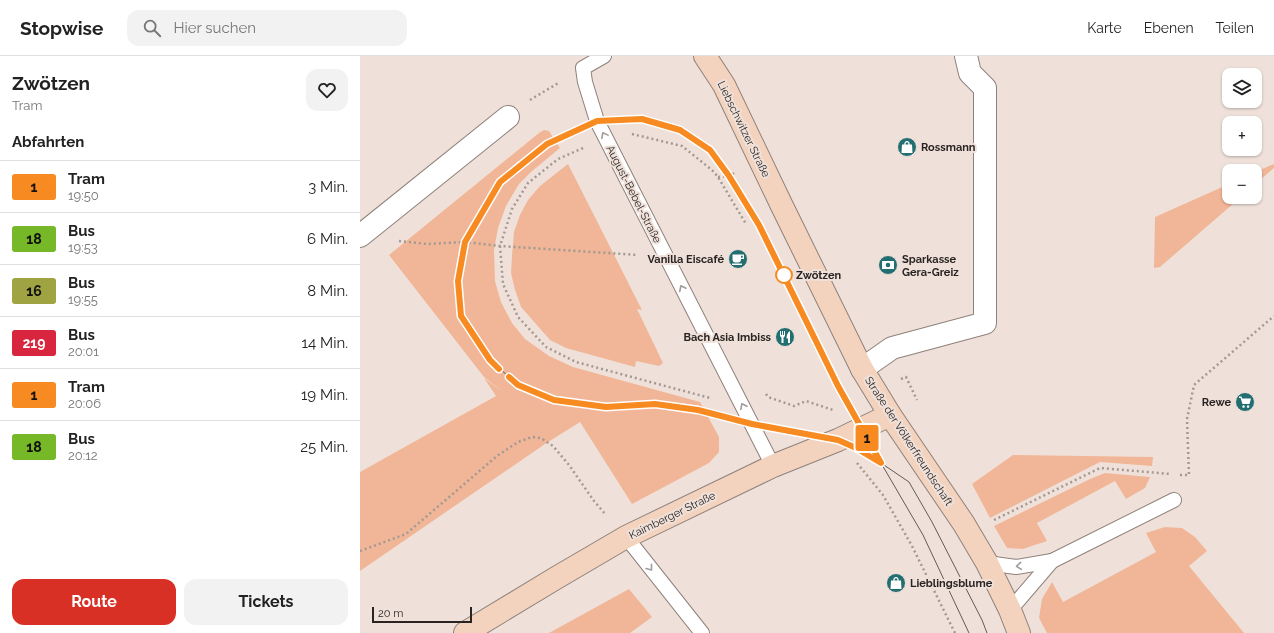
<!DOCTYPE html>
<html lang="de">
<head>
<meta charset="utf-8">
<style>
  :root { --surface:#fff; --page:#f2f2f2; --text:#222; --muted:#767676; --line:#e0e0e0; --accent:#d93025 }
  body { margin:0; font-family:Raleway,sans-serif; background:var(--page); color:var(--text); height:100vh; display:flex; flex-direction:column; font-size:15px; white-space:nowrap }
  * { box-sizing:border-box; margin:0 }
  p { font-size:13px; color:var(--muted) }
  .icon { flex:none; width:22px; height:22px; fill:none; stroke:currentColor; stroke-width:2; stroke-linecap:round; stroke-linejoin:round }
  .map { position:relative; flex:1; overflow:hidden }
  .side { display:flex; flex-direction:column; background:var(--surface); width:360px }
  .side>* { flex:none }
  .badge { padding:0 8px; border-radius:3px; font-size:14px; line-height:26px }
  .tools { position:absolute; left:862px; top:12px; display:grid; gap:8px }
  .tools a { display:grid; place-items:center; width:40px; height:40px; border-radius:8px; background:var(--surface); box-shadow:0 1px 3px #0004; font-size:20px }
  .scale { position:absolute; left:12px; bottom:10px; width:100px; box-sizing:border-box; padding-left:4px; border:2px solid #292421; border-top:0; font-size:11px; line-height:14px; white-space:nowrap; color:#292421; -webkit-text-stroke:3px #efe1da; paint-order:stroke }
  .map>.badge { position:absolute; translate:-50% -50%; box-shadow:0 0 0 2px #fff }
  h2 { padding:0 12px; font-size:15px; line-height:36px }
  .round { display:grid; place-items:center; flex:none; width:42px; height:42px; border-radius:12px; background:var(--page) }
  .overview { display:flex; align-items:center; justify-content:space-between; height:68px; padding:0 12px }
  h1 { font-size:19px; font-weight:700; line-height:30px }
  .primary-button { display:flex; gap:8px; margin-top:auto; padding:8px 12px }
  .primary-button a { flex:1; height:46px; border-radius:12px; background:var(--accent); color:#fff; font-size:16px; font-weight:700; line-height:46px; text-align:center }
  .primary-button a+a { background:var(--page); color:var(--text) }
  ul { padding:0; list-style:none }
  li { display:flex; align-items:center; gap:12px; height:52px; padding:0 12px; border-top:1px solid var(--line) }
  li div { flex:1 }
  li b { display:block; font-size:15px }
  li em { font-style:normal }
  li .badge { min-width:44px; font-weight:700; text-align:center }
  header { display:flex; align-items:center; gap:24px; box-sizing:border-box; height:56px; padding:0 20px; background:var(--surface); border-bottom:1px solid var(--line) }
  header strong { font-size:19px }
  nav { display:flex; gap:22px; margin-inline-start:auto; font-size:14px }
  .search { width:280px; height:36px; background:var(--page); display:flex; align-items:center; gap:10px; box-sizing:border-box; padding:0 14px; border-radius:12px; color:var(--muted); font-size:15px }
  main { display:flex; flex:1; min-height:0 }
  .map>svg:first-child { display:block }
  .green { fill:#f1b697 }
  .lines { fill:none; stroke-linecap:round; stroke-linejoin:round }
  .service-casing { stroke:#8e817b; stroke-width:16 }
  .minor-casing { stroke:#8e817b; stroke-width:24 }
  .secondary-casing { stroke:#8e817b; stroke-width:24 }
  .path { stroke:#a39993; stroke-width:2.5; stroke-dasharray:2 3; stroke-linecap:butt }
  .service { stroke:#fff; stroke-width:14 }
  .minor { stroke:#fff; stroke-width:22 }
  .secondary { stroke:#f3d3be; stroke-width:22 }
  .tram { stroke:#625a56; stroke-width:1 }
  .oneway { stroke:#9f9c9b }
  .line-casing { stroke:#fff; stroke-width:9 }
  .line { stroke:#f78a21; stroke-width:6 }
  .stop-dot { fill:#fff; stroke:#f78a21; stroke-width:2 }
  .labels { text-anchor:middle; stroke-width:4; stroke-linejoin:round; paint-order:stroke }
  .street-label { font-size:11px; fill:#292421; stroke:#efe1da }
  .poi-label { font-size:11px; font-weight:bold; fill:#292421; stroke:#efe1da; text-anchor:start }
  .stop-label { font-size:11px; font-weight:bold; fill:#292421; stroke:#efe1da; text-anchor:start }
</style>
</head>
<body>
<header>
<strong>Stopwise</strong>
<div class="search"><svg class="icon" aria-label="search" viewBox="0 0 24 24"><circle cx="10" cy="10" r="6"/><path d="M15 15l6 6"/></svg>Hier suchen</div>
<nav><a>Karte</a><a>Ebenen</a><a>Teilen</a></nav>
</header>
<main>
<section class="side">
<div class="overview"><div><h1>Zwötzen</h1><p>Tram</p></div><a class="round"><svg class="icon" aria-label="heart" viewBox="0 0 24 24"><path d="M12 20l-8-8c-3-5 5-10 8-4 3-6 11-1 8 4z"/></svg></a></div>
<h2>Abfahrten</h2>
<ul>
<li><span class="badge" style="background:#f78a21;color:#111">1</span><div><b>Tram</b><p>19:50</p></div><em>3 Min.</em></li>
<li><span class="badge" style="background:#76b828;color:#111">18</span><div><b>Bus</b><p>19:53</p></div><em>6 Min.</em></li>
<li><span class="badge" style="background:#a0a341;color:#111">16</span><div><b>Bus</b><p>19:55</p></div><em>8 Min.</em></li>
<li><span class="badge" style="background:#d7263d;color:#fff">219</span><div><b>Bus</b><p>20:01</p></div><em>14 Min.</em></li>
<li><span class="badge" style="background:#f78a21;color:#111">1</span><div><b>Tram</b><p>20:06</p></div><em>19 Min.</em></li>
<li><span class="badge" style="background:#76b828;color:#111">18</span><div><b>Bus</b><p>20:12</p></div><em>25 Min.</em></li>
</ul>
<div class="primary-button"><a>Route</a><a>Tickets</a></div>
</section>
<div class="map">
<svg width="914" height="577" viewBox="0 0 914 577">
  <rect width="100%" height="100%" fill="#efe1da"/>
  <g class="green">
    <polygon points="184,74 189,75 200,92 171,116 159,128 146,150 138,172 134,194 135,225 141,246 152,267 165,283 189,300 213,311 340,346 359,381 359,396 349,407 272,448 220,366 185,388 0,515 0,416 136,340 124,322 143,336 124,321 29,199 179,77"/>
    <polygon points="208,108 282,254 277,253 303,307 299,310 276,305 275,311 206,292 190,284 161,251 155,234 151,217 152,200 154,176 160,159 168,144 180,130"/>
    <polygon points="914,108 914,112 895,128 895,116"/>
    <polygon points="869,128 869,141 881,141 800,211 794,212 795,161"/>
    <polygon points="653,399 793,401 792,410 740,406 630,462 612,428"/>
    <polygon points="745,417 790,421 785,432 766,443 755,425 677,467 687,485 663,493 647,492 634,470 730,423"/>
    <polygon points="805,471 822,472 835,481 847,495 829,510 884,577 687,577 679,562 682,543 692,526 703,546 796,496 786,477"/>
    <polygon points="269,533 292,561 270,577 189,577"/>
  </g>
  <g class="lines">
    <defs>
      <g id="service">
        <polyline points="244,0 223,12 225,26 237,65 413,410"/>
        <polyline points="266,481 342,577"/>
        <polyline points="627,507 656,511 692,505 814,444"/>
        <polyline points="650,554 692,505"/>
      </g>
      <g id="minor">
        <polyline points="0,180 148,61"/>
        <polyline points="502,313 532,292 625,267 625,32 610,17 606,0"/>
      </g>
      <g id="secondary">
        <polyline points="345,0 364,29 421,148 502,313 530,359 604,468 627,507 650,554 659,577"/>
        <polyline points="105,577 196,522 266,481 413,410 478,384 530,359"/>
      </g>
    </defs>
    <use href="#service" class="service-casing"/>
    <use href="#minor" class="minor-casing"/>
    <use href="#secondary" class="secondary-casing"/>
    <g class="path">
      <polyline points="170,44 200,26"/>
      <polyline points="272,78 322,90 352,114 358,121 386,168"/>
      <polyline points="223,92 198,103 168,127 152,153 140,190 143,228 158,261 186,291 216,306 350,342"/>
      <polyline points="358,121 369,120 374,117"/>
      <polyline points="39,185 67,188 105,186 140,190 278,199"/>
      <polyline points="541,323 546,321 557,344"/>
      <polyline points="406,338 408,341 434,350 446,345 473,354"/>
      <polyline points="497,407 523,439 552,490 595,577"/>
      <polyline points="820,419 829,419 827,363 834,329 914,260"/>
      <polyline points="634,464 740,412 811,418"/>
      <polyline points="0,495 46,478 137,400 158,386 172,381 181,382 193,390 209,409 234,445 246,459"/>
    </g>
    <use href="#service" class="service"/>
    <use href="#minor" class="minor"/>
    <use href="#secondary" class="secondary"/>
    <polyline class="tram" points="609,577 563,479 521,407 501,372 478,330 399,169 369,120 350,95 320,75 282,63 237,65 187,88 140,126 105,186 98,225 101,261 130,304 158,329 194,344 246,351 295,349 338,354 392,368 478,384 496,392 521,407 549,426 572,466 622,564 627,577"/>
  </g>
  <defs><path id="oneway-chevron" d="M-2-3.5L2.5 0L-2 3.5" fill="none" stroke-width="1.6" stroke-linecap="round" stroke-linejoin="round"/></defs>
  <g class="oneway">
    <use href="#oneway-chevron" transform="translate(244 79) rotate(-118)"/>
    <use href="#oneway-chevron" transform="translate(322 232) rotate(-117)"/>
    <use href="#oneway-chevron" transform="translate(383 350) rotate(-117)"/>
    <use href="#oneway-chevron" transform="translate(659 510) rotate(175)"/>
    <use href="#oneway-chevron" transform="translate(290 512) rotate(52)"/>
  </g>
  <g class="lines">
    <defs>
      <polyline id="line" points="139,313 130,304 101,260 98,225 105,186 140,126 187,88 237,65 282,63 320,74 350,94 369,120 399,169 478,330 521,407 496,392 478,384 392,368 338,354 295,348 246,351 194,344 158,329 149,321"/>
    </defs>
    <use href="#line" class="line-casing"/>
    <use href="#line" class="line"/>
  </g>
  <defs>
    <symbol id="shop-disc" viewBox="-11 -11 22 22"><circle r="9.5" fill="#226e70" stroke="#efe1da"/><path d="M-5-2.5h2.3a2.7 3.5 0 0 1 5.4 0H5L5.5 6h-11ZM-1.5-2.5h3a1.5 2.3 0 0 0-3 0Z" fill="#fff"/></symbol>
    <symbol id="cafe-disc" viewBox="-11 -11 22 22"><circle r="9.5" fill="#226e70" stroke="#efe1da"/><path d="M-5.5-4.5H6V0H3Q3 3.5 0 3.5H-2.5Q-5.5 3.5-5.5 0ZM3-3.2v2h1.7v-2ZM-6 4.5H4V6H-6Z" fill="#fff"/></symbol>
    <symbol id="bank-disc" viewBox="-11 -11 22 22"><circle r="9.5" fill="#226e70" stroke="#efe1da"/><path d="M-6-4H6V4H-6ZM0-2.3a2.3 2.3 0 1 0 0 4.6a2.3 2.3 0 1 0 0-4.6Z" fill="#fff"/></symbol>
    <symbol id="restaurant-disc" viewBox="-11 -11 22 22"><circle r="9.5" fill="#226e70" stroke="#efe1da"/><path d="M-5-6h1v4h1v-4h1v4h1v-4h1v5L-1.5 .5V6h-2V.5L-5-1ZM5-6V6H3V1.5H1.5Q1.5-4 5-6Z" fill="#fff"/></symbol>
    <symbol id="supermarket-disc" viewBox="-11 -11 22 22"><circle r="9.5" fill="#226e70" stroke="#efe1da"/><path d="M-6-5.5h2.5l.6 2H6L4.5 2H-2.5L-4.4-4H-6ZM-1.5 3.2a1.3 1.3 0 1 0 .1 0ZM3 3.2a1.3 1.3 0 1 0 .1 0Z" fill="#fff"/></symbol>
  </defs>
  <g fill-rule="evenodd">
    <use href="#shop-disc" x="536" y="80" width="22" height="22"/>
    <use href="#cafe-disc" x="367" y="192" width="22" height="22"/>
    <use href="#bank-disc" x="517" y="198" width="22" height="22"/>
    <use href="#restaurant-disc" x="414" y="270" width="22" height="22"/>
    <use href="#supermarket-disc" x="874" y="335" width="22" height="22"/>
    <use href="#shop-disc" x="525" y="516" width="22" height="22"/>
  </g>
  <circle class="stop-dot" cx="424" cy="219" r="8"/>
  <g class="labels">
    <g class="street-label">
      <text transform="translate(384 73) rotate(64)" y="4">Liebschwitzer Straße</text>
      <text transform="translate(274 138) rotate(63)" y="4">August-Bebel-Straße</text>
      <text transform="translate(549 385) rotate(57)" y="4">Straße der Völkerfreundschaft</text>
      <text transform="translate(312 459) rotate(-26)" y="4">Kaimberger Straße</text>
    </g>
    <g class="poi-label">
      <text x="561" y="95">Rossmann</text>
      <text x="364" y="207" text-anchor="end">Vanilla Eiscafé</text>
      <text x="542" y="207">Sparkasse<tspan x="542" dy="13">Gera-Greiz</tspan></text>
      <text x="411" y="285" text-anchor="end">Bach Asia Imbiss</text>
      <text x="871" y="350" text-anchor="end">Rewe</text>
      <text x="550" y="531">Lieblingsblume</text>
    </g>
    <g class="stop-label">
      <text x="436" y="223">Zwötzen</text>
    </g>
  </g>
</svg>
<div class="tools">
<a><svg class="icon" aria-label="layers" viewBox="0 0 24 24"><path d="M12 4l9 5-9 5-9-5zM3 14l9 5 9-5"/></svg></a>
<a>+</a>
<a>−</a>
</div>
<div class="scale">20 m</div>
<b class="badge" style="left:507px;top:382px;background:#f78a21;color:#111">1</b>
</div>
</main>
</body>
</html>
